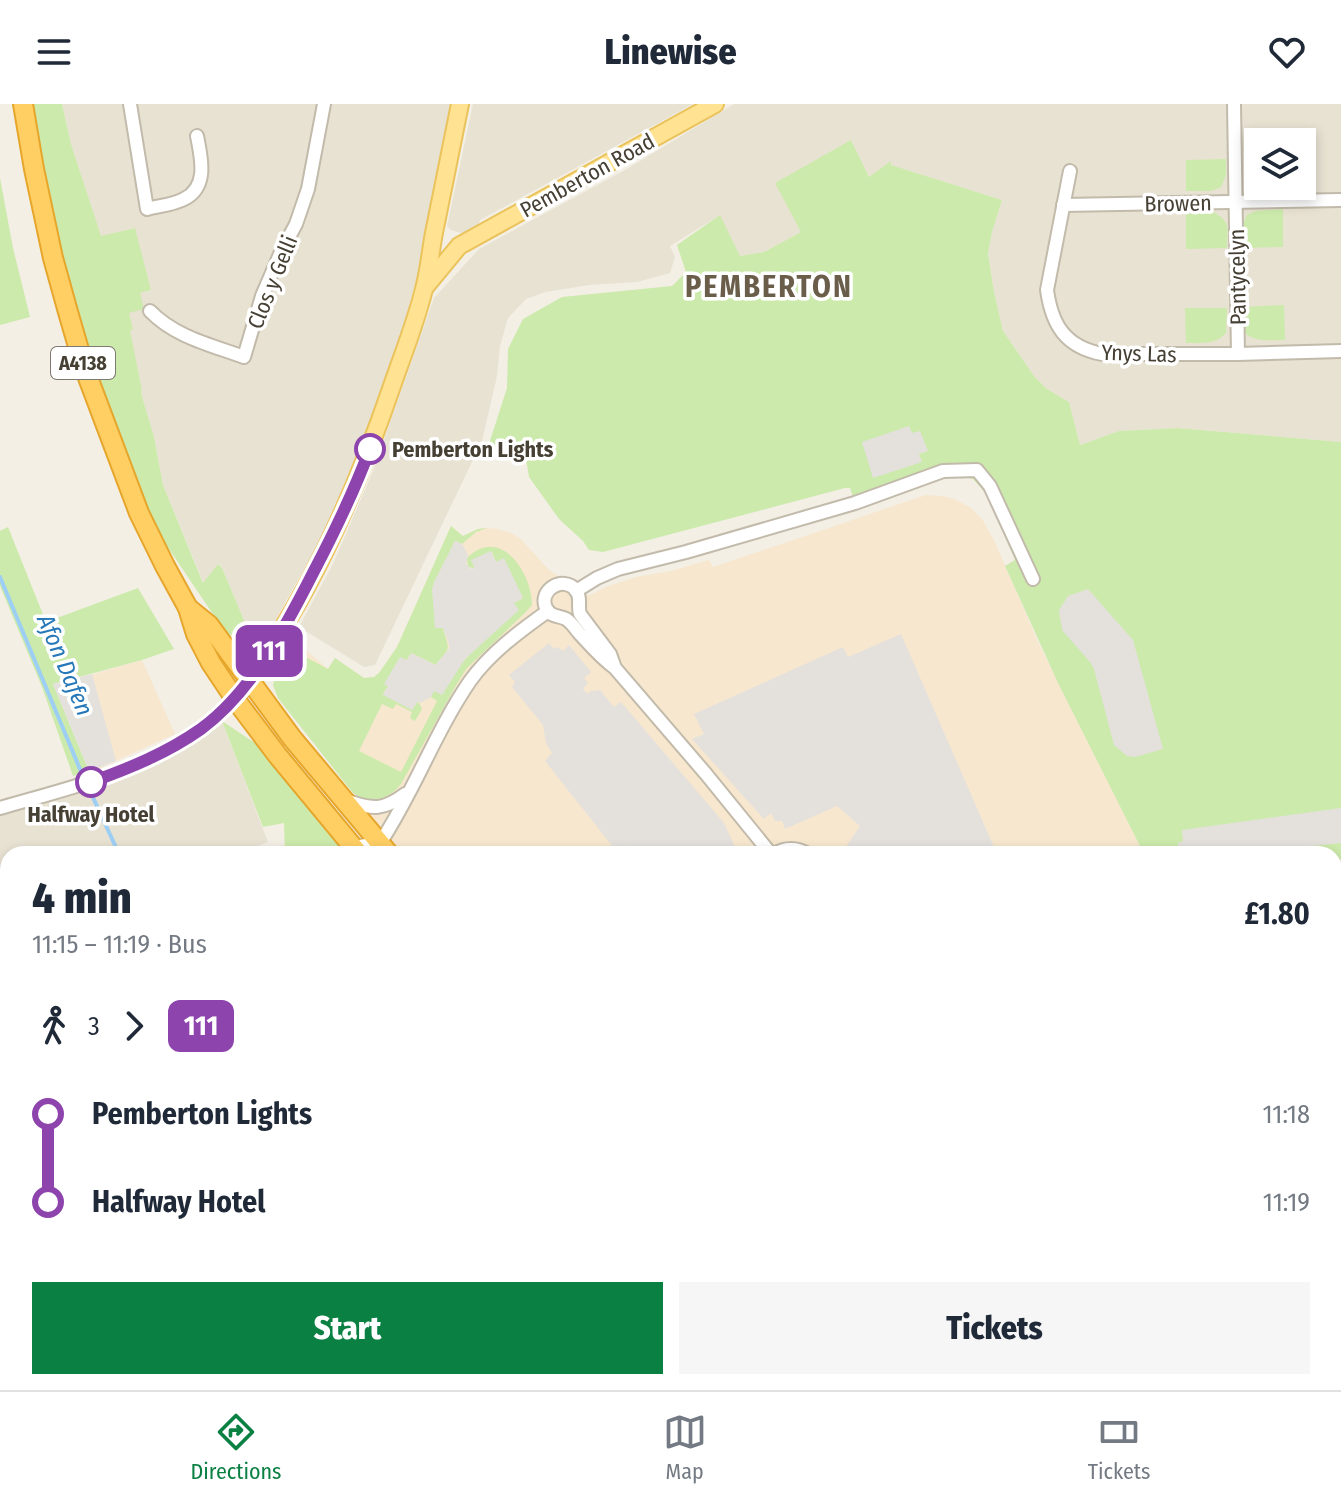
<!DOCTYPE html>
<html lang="en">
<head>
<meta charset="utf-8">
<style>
  :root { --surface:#fff; --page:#f6f6f7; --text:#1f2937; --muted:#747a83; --line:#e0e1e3; --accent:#0b8043 }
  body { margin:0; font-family:"Fira Sans Condensed",sans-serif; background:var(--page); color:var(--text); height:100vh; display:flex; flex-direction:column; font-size:30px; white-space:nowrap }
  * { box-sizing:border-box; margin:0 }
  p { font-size:26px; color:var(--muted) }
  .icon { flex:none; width:44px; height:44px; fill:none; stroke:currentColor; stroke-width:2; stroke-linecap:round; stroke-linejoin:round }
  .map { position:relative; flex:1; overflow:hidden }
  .details { position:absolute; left:0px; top:742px; width:1342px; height:544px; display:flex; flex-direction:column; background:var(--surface); border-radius:24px 24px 0 0; box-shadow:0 4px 12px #0003 }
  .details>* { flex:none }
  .badge { padding:0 16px; border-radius:12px; font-size:28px; line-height:52px }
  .controls { position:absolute; left:1244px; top:24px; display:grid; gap:16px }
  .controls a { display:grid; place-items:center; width:72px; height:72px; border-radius:0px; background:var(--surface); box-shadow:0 4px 12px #0003; font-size:40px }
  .map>.badge { position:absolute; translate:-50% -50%; box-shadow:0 0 0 4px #fff }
  .legs { display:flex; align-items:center; gap:12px; height:88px; padding:0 32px; font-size:26px }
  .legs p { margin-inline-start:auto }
  .headline { display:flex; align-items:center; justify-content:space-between; height:136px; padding:0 32px }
  h1 { font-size:44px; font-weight:800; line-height:60px }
  .primary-button { display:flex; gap:16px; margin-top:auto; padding:16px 32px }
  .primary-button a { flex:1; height:92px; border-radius:0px; background:var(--accent); color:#fff; font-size:32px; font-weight:800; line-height:92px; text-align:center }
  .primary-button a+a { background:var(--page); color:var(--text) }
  ul { padding:0 32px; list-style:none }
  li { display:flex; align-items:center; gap:28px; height:88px; font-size:30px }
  li i { display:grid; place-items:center; width:12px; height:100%; margin:0 10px; background:currentColor }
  li i::after { content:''; width:20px; height:20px; margin:-10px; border:6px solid; border-radius:50%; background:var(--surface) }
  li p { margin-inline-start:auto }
  li:first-child i { background:linear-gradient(#0000 50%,currentColor 0) }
  li:last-child i { background:linear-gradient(currentColor 50%,#0000 0) }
  header { display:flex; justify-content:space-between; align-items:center; height:104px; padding:0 32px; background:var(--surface); font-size:36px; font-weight:800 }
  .menu { display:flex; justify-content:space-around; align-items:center; height:112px; border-top:2px solid var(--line); background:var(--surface); font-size:22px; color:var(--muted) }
  .menu a { display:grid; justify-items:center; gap:4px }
  .menu .current { color:var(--accent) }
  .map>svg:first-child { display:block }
  .residential { fill:#e8e2d3; fill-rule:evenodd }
  .commercial { fill:#f7e7ce }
  .green { fill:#cceaab }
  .parking { fill:#e4e1dd }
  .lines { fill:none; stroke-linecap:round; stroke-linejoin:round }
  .stream { stroke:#9dcff4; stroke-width:4 }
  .river { stroke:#9dcff4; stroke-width:22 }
  .minor-casing { stroke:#c2baaa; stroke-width:16 }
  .major-casing { stroke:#eac35c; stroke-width:20 }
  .highway-casing { stroke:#e6a62c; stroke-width:22 }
  .minor { stroke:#fff; stroke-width:12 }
  .major { stroke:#ffe292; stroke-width:16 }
  .highway { stroke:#ffcf64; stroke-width:18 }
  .line-1-casing { stroke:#fff; stroke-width:18 }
  .line-1 { stroke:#8e44ad; stroke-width:12 }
  .stop-1-dot { fill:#fff; stroke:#8e44ad; stroke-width:4 }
  .labels { text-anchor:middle; stroke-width:7; stroke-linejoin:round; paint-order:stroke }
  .shield { fill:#fff; stroke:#7e7971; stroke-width:2 }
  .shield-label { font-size:20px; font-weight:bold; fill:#464034 }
  .street-label { font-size:22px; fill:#464034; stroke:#fff }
  .stop-label { font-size:22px; font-weight:bold; fill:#464034; stroke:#fff; text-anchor:start }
  .water-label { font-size:24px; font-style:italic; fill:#2778b8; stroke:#fff }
  .district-label { font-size:30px; font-weight:bold; letter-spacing:2px; fill:#6a5e4b; stroke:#fff }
</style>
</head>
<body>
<header><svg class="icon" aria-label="menu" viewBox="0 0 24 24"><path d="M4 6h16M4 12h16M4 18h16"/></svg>Linewise<svg class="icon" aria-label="heart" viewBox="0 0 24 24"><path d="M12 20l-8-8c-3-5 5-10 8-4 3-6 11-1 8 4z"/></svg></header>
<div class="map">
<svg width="1341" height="1286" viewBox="0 0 1341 1286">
  <rect width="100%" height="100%" fill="#f3efe5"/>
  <g class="residential">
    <polygon points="62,0 454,0 428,133 390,272 332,415 266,533 246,521 222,464 219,460 204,480 163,381 154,333 141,289 142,286 129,226 133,225 128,209 140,189 151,186 134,124 101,133 71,40"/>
    <polygon points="473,0 693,0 480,116 477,125 461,129 451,126 447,122"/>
    <path d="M 734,0 L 1341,0 L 1341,338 L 1177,324 L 1119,327 L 1080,341 L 1069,298 L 1047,285 L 1034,272 L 1003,227 L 994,188 L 988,148 L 992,128 L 1002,96 L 890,61 L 891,59 L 869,73 L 851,36 L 801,128 L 764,148 L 740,152 L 719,112 L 670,142 L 675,153 L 670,169 L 637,178 L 589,181 L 546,188 L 526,195 L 508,214 L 500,242 L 497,272 L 482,337 L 375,561 L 364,563 L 299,523 L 333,460 L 373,367 L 434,194 L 479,145 L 625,66 ZM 1258,38 L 1302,38 L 1302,82 L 1258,82 Z"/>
    <polygon points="222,617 268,738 237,750 8,750 8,935 0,936 0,712 48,698 140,666"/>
    <polygon points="8,1154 8,1278 127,1278 128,1286 0,1286 0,1156"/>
  </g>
  <g class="commercial">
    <polygon points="926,391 942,392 955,395 971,404 982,415 994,436 1039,540 1144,750 402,750 278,594 273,581 294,531 293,535 328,565 335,554 364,574 374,573 379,569 397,543 451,422 463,432 478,425 487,424 498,425 511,429 520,434 549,466 588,492 608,482 636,473 671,467 709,456 713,463"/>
    <polygon points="142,556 175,630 100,664 89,667 59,580"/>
  </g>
  <g class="green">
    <path d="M 31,0 L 62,0 L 71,40 L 101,132 L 135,124 L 151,186 L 140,189 L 144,205 L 129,209 L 133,225 L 130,227 L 142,286 L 141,289 L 154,333 L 163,381 L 203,479 L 218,460 L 222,464 L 246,521 C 253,526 256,532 258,540 C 246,542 238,538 230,530 L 228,531 L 223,525 L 167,442 L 131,374 L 71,198 L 42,68 Z"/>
    <polygon points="851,36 869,73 891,57 891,61 1002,96 992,128 988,149 994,188 1003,227 1034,272 1047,285 1069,298 1080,341 1119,327 1177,324 1341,338 1341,755 1334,757 1334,750 1144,750 1058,579 1005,462 1015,456 988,392 973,375 953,371 855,399 850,384 845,384 603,448 589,446 583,437 559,415 529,373 525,349 514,350 488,343 507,284 508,245 523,215 562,193 672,182 686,168 677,141 720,111 740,152 764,148 801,128 775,79"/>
    <polygon points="1226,55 1226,71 1221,83 1211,87 1186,87 1186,56"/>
    <polygon points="0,74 13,144 30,213 0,221"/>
    <polygon points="1283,105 1283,143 1242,144 1241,123 1247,111 1256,107"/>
    <path d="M 1214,108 C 1232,120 1227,123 1227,144 L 1186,145 L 1186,110 Z"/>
    <path d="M 1284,201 L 1285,236 C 1270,236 1255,239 1244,228 L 1242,203 Z"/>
    <path d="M 1185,204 L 1227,204 L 1226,229 C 1215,241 1201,239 1186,239 Z"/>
    <path d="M 451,422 L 463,432 L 478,425 L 487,424 L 476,428 L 462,440 L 455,437 L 435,524 L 443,524 C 449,547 452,541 436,561 L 411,549 L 407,556 L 385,580 L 388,582 L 383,590 L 412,606 L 418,597 L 422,605 L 415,617 L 410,614 L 412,608 L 396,600 L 393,605 L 382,600 L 359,647 L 401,668 L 437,597 L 431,593 L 432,588 L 457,565 L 515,498 L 522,495 L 496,458 L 492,448 L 472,456 L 475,464 L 468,463 L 467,454 C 500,421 532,468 532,501 L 525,509 L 467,564 L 458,578 L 401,680 C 388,696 372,701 353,689 L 278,594 L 273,581 L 275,574 L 294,531 L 294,544 L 296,548 L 328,565 L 335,554 L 364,574 L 374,573 L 379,569 L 397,543 Z"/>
    <polygon points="8,423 46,518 138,484 174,545 142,556 53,580 89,667 73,672 42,583 0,482 0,427"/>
    <polygon points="222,617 255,639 351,750 285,750 284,719 263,723"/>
    <polygon points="8,822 8,1154 0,1156 0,823"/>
    <polygon points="1341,1147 1341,1286 1203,1286 1209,1278 1334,1278 1334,1154"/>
    <polygon points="276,1278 421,1278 408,1286 276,1286"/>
    <path d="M 917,1278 L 1139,1278 L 1145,1286 L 1021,1286 C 998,1272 947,1286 917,1281 Z"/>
  </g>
  <g class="parking">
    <polygon points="909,322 912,329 920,327 928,347 919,350 922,358 873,374 862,338"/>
    <polygon points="455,437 462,440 466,447 468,451 466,460 471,465 475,464 471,456 491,447 496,458 504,454 523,494 514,499 519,506 465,555 442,591 434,587 431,593 420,599 418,597 412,606 383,591 388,582 384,580 400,553 407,556 411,549 435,561 449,545 449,540 443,524 435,524 432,485 434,478"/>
    <polygon points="1088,485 1133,536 1163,645 1135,653 1127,652 1114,641 1094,565 1090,558 1062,526 1059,506 1068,492"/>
    <polygon points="901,530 997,750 841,750 860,722 837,702 785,725 782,717 775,717 771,709 764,715 692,635 704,630 694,610 843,543 848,553"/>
    <polygon points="549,539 554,545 558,543 563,547 569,541 591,568 584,574 588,579 583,585 587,590 591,587 600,586 614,603 621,598 724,719 734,741 736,750 634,750 626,741 617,748 545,657 552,649 546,639 543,621 512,583 515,578 509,571"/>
    <polygon points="92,570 116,657 89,667 53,580"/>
    <polygon points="1341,704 1341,739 1311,742 1312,750 1171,750 1179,748 1178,739 1183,737 1182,726"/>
    <polygon points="1341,969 1341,1147 1334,1154 1334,979"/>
  </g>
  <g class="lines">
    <g class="stream">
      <polyline points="0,473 82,670"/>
      <polyline points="91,689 119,750"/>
      <polyline points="391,1286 404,1278"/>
    </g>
    <polyline class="river" points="1140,1278 1146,1286"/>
    <defs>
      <g id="minor">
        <path d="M 130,0 L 147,105 C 158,102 173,101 184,95 C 209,83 201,53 197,32"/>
        <polyline points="1234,0 1238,250"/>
        <path d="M 1070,67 L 1047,186 C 1052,222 1066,243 1102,250 L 1238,250 L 1341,247"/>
        <polyline points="1063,101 1341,96"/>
        <path d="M 150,207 C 175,233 211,241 244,253 L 262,192 L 281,148 L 296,120 L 308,85 L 324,0"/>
        <polyline points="576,487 597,474 618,465 686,448 855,399 943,367 977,366 990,382 1033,475"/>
        <path d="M 615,564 L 610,550 L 580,510 C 577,502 582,494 576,486 C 563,471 538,486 546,504 C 551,514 559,511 566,515 C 571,518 576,525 579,529 C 591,542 601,554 615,564 L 706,670 L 771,750"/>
        <path d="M 348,697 C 373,706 384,706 405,690"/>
        <path d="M 0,704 C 69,684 142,668 202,624 C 214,616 224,605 235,595"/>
        <path d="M 353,743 L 380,739 C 414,688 435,628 470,577 C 490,549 520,527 548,507"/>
        <path d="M 774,750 C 786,743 796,743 808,750"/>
        <polyline points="0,1228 4,1208"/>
      </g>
      <g id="major">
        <polyline points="426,182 459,142 715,0"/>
        <path d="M 235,595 C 306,501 354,393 392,282 C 403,250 416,218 424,185 C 430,163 431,140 436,119 C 444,79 452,40 460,0"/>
        <polyline points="1334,816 1341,814"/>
        <polyline points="685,1278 687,1286"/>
        <polyline points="424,1286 438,1278"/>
      </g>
      <g id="highway">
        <polyline points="23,0 34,65 53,154 68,208 84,263 139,409 165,462 188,504 196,530 211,559 235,595 278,652 359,750"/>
        <polyline points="188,504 209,521 292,634 389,750"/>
      </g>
    </defs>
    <use href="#minor" class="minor-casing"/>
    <use href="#major" class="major-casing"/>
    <use href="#highway" class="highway-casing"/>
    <use href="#minor" class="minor"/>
    <use href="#major" class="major"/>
    <use href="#highway" class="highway"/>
  </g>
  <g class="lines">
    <defs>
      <path id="line-1" d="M 91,678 C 130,664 167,649 201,625 C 252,588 286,522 314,467 C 335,427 354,387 370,345"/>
    </defs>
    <use href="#line-1" class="line-1-casing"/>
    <use href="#line-1" class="line-1"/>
  </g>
  <g class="stop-1-dot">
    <circle cx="370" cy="345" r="14"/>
    <circle cx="91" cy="678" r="14"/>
  </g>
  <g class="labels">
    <rect class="shield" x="51" y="243" width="64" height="32" rx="6"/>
    <g class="shield-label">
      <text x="83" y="266">A4138</text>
    </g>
    <g class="street-label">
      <text transform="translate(587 71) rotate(-29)" y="8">Pemberton Road</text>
      <text transform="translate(1178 99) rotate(-1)" y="8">Browen</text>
      <text transform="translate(1237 173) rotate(-91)" y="8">Pantycelyn</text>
      <text transform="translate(272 178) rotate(-68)" y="8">Clos y Gelli</text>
      <text transform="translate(1139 249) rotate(2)" y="8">Ynys Las</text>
    </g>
    <g class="stop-label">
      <text x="392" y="353">Pemberton Lights</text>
      <text x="91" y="718" text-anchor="middle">Halfway Hotel</text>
    </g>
    <g class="water-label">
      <text transform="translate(65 561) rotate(67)" y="8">Afon Dafen</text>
    </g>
    <g class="district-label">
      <text x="769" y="193">PEMBERTON</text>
    </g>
  </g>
</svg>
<div class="controls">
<a><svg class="icon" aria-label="layers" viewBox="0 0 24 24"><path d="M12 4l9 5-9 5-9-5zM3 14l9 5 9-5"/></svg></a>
</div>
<b class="badge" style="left:269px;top:547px;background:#8e44ad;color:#fff">111</b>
<section class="details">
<div class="headline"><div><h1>4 min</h1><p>11:15 – 11:19 · Bus</p></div><b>£1.80</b></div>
<div class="legs"><svg class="icon" aria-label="walk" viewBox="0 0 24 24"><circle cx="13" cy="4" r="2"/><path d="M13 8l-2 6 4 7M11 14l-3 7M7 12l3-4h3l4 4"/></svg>3<svg class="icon" aria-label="forward" viewBox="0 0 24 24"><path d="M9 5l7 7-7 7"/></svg><b class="badge" style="background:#8e44ad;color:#fff">111</b></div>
<ul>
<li><i style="color:#8e44ad"></i><b>Pemberton Lights</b><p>11:18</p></li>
<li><i style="color:#8e44ad"></i><b>Halfway Hotel</b><p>11:19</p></li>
</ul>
<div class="primary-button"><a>Start</a><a>Tickets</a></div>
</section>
</div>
<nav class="menu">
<a class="current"><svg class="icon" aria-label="directions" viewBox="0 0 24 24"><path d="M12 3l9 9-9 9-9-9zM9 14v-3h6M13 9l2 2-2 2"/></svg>Directions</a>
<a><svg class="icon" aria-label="map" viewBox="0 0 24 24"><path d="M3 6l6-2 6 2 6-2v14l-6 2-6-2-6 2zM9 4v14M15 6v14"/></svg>Map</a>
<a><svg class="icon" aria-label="tickets" viewBox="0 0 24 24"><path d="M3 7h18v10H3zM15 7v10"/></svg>Tickets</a>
</nav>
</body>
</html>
